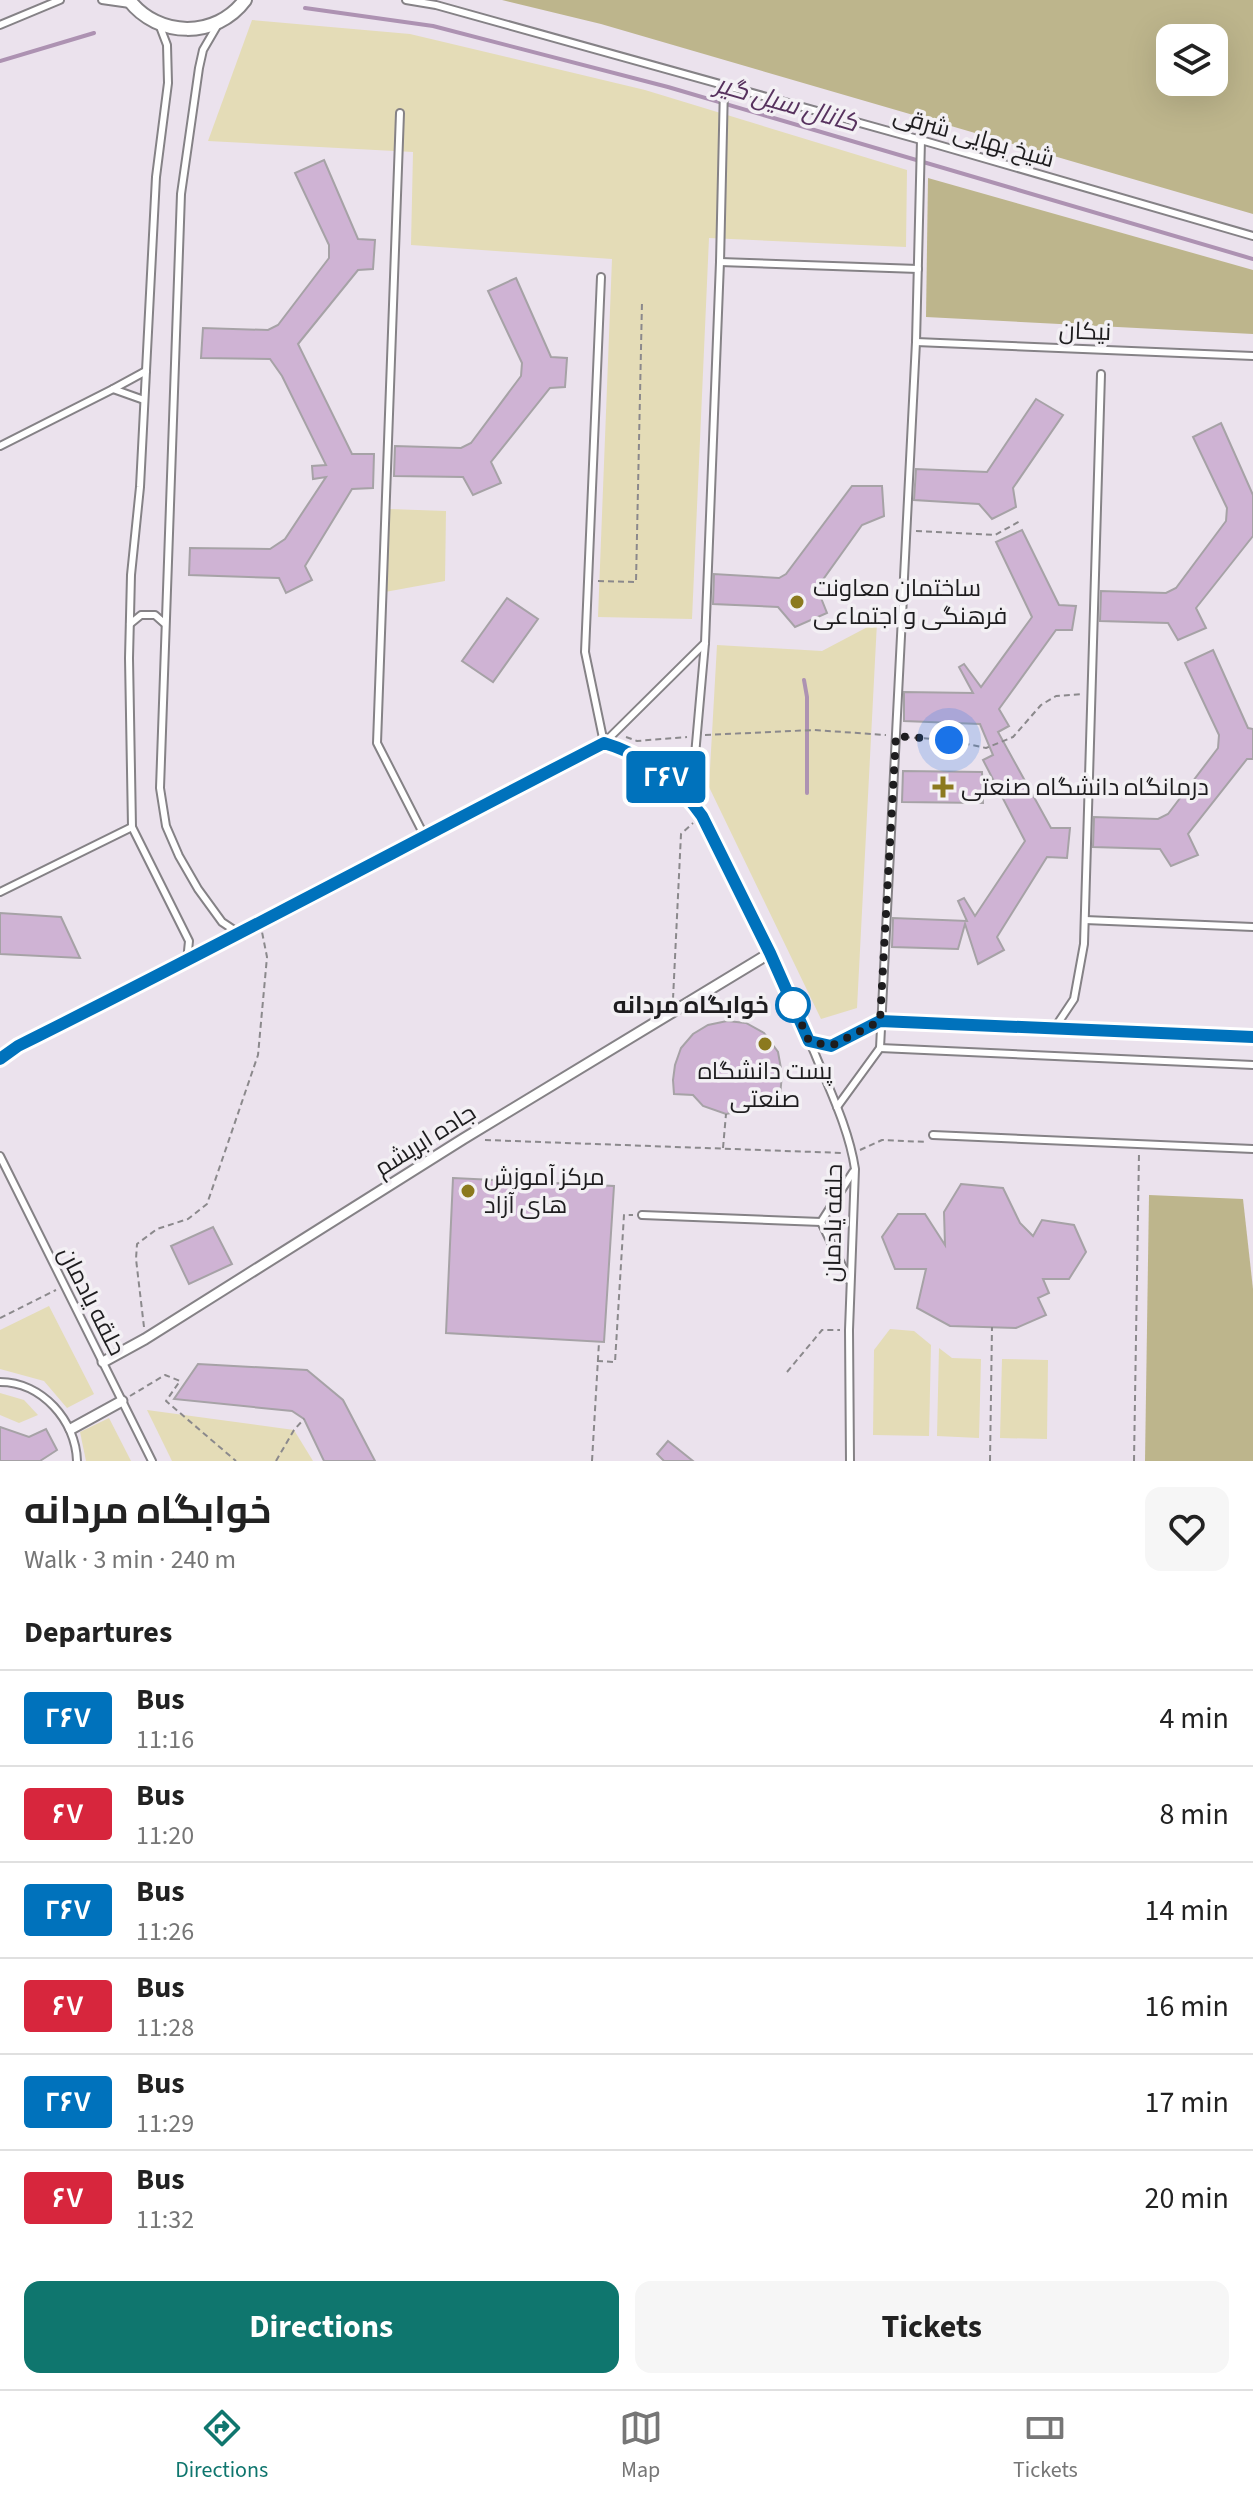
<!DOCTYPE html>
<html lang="en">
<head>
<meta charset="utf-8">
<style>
  :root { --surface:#fff; --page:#f6f6f6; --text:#222; --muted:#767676; --line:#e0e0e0; --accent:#0f766e }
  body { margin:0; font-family:"Source Sans 3",Cairo,sans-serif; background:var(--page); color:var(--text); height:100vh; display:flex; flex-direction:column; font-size:30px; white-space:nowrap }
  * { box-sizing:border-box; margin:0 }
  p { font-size:26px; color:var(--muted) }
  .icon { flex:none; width:44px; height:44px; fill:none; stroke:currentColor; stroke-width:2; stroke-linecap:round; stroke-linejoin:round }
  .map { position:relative; height:1461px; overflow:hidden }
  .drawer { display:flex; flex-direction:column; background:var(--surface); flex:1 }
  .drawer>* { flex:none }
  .badge { padding:0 16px; border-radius:6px; font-size:28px; line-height:52px }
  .buttons { position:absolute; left:1156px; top:24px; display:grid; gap:16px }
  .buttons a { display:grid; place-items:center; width:72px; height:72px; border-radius:16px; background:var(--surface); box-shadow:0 8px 32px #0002; font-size:40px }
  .you { position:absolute; width:40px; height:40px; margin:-20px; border:6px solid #fff; border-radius:50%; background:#1a73e8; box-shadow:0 0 0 12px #1a73e833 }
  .map>.badge { position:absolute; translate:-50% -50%; box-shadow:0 0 0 4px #fff }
  h2 { padding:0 24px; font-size:30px; line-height:72px }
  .round { display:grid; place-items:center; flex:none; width:84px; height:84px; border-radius:16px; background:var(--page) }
  .headline { display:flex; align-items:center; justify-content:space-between; height:136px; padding:0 24px }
  h1 { font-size:38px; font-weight:700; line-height:60px }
  .button { display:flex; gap:16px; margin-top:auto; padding:16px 24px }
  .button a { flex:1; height:92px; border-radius:16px; background:var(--accent); color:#fff; font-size:32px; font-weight:700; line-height:92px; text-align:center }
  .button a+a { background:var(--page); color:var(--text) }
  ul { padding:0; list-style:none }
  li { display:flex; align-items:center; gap:24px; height:96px; padding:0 24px; border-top:2px solid var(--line) }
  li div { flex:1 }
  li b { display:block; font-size:30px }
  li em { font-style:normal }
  li .badge { min-width:88px; font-weight:700; text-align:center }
  .menu { display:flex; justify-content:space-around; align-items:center; height:112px; border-top:2px solid var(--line); background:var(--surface); font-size:22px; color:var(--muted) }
  .menu a { display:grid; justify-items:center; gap:4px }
  .menu .current { color:var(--accent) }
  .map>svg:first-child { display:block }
  .built { fill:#ebe2ed; fill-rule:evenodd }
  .green { fill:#e4dcb7 }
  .forest { fill:#bdb58c; fill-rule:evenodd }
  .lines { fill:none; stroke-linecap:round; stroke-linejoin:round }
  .stream { stroke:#ad92b2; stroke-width:4 }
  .building { fill:#cfb3d4; stroke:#a6a2a6; stroke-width:2 }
  .service-casing { stroke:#858286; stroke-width:10 }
  .pedestrian-casing { stroke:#858286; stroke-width:13 }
  .minor-casing { stroke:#858286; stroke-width:16 }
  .path { stroke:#8b898c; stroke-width:2; stroke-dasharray:6 4; stroke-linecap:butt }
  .service { stroke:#fff; stroke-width:6 }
  .pedestrian { stroke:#fff; stroke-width:9 }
  .minor { stroke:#fff; stroke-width:12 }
  .line-casing { stroke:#fff; stroke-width:18 }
  .line { stroke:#0072bc; stroke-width:12 }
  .walk { stroke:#1e1d1f; stroke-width:8; stroke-dasharray:0 14.4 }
  .poi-dot { fill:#8b791e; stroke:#f3f0f4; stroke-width:3 }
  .stop-dot { fill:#fff; stroke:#0072bc; stroke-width:4 }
  .labels { text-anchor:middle; stroke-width:7; stroke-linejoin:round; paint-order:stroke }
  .street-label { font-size:24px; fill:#1e1d1f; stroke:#f3f0f4 }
  .poi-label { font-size:24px; fill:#1e1d1f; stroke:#f3f0f4; text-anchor:start }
  .stop-label { font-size:24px; font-weight:bold; fill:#1e1d1f; stroke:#f3f0f4; text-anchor:end }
  .water-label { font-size:26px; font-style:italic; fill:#57325e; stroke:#f3f0f4 }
</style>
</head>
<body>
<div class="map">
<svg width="1253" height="1461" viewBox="0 0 1253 1461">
  <rect width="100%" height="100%" fill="#f3f0f4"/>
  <path class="built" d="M 0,0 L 1253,0 L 1253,1461 L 0,1461 ZM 1170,38 L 1214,38 L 1214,82 L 1170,82 Z"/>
  <g class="green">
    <polygon points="252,20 410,34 645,90 907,170 906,247 709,238 692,619 598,617 612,259 411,245 413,152 208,141"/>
    <polygon points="389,509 446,511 445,581 385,592"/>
    <polygon points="877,622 857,1008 821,1019 709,787 717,645 822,651"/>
    <polygon points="49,1306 94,1394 67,1408 44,1381 0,1369 0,1330"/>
    <polygon points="890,1329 914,1331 931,1345 929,1436 873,1435 874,1350"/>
    <polygon points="939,1348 952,1358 981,1359 979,1438 937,1436"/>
    <polygon points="1002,1359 1048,1360 1047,1439 1000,1438"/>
    <polygon points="0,1393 24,1400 38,1415 19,1423 0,1415"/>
    <polygon points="147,1410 294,1430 313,1461 172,1461"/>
    <polygon points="109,1418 131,1461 86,1461 80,1432"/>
  </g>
  <g class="forest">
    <path d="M 502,0 L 1253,0 L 1253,214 L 601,24 ZM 1214,38 L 1214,82 L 1170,82 L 1170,38 Z"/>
    <polygon points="928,178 1253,270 1253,334 926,317"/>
    <polygon points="1149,1195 1243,1199 1253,1289 1253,1461 1145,1461"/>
  </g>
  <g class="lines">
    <g class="stream">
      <polyline points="305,8 433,26 668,87 1253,259"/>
      <polyline points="0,61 94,33"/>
      <polyline points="804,680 807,697 807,793"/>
    </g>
  </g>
  <g class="building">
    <polygon points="324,160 358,239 375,240 373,269 358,270 298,344 352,454 374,454 373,488 352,489 305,566 312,580 286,593 279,578 189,575 190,548 270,549 285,539 326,477 313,479 312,466 326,465 282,376 270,359 201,358 203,328 268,330 278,325 329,258 329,245 295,173"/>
    <polygon points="516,278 551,357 567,358 565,387 550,388 491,462 501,483 473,495 463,477 394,476 395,446 461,448 471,443 521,376 522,363 488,291"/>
    <polygon points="1036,399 1063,415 1013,488 1016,507 992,519 979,504 914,500 916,469 987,472"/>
    <polygon points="1221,423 1253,495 1253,536 1196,608 1206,628 1178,640 1168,623 1100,621 1101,591 1166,593 1176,588 1226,521 1227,508 1193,437"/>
    <polygon points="852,486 882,486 884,516 862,525 817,588 827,613 795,627 778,607 713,604 714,574 779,578 786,574"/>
    <polygon points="1022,530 1059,605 1076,606 1072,630 1056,630 999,709 1009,726 998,732 1051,828 1070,828 1067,858 1047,857 997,937 1004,950 978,964 965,924 958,949 892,947 893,918 967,921 958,901 964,898 975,916 1025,841 983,760 993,755 980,724 904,721 904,692 973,693 959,667 964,664 981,687 1032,617 996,542"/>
    <polygon points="507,598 538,619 493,682 462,661"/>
    <polygon points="1213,650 1248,728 1253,729 1253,759 1247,759 1188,834 1198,855 1171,866 1160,849 1093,847 1094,817 1158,819 1168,814 1218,748 1219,735 1185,663"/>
    <polygon points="903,771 982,772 983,803 902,802"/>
    <polygon points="0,913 61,917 80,958 0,954"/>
    <polygon points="727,1021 746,1023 764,1033 778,1052 782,1074 780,1096 759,1097 752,1105 736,1112 726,1114 703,1106 693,1095 674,1094 673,1080 675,1065 681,1048 693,1034 708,1025"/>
    <polygon points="453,1178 614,1186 604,1342 446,1333"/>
    <polygon points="961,1184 1003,1188 1020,1223 1033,1236 1042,1220 1074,1225 1086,1252 1069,1279 1043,1279 1049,1293 1038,1298 1046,1315 1016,1328 950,1326 917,1308 926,1269 895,1269 882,1237 898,1214 925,1214 945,1245 944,1212"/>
    <polygon points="213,1227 232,1264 189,1284 171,1246"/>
    <polygon points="198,1364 307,1370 343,1400 375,1461 324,1461 304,1419 292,1411 174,1399"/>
    <polygon points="0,1427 29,1437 46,1429 57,1450 40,1461 0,1461"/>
    <polygon points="668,1441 693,1461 664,1461 657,1454"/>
  </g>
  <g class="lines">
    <defs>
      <g id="service">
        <polyline points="102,0 130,4"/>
        <polyline points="406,0 436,5 921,140 1253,236"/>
        <polyline points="159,24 167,45 168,83 156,177 140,487 131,575 129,658 132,827 189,941 187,961"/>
        <polyline points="0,25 60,0"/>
        <polyline points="217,26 203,50 199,68 181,194 160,788 166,826 179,856 198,889 222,922 240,934"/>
        <polyline points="400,113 377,743 424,835"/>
        <polyline points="720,262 918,269"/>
        <polyline points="601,277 585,652 604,743"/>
        <polyline points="916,342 1253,356"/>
        <polyline points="144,400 113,389 146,371"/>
        <polyline points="0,446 113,389"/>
        <polyline points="130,624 141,615 155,615 164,623"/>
        <polyline points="604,743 705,643"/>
        <polyline points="691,800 705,643 720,262 724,86"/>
        <polyline points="0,892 132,827"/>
        <polyline points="1085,920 1253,927"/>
        <polyline points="1054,1029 1074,999 1084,944 1101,374"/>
        <polyline points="809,1041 831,1046 880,1021 1253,1037"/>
        <polyline points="880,1048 1253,1065"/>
        <path d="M 0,1059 L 18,1046 L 240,934 L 424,835 L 604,743 C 645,755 677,781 702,816 C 741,894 780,973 815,1054 C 830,1091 849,1129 855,1169 L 849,1330 L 850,1461"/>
        <polyline points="837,1107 880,1048 916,342 921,140"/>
        <polyline points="933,1135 1253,1149"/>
        <polyline points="0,1156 152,1461"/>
        <polyline points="642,1215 821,1222"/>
        <polyline points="821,1222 849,1280"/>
        <polyline points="821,1222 853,1172"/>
        <path d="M 0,1382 C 42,1382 76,1421 77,1461"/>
      </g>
      <g id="pedestrian">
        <polyline points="103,1362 145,1339 463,1139 770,953"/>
        <polyline points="71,1429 122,1401"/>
      </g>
      <path id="minor" d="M 129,0 C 158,38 216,39 245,0"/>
    </defs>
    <use href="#service" class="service-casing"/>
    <use href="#pedestrian" class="pedestrian-casing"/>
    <use href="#minor" class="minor-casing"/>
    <g class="path">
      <polyline points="916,531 995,535 1022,520"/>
      <polyline points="598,581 636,582 642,302"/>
      <polyline points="705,735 814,730 886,735"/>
      <polyline points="626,737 637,741 687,737"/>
      <polyline points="904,737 949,740 986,748 1013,737 1041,705 1056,696 1082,694"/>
      <polyline points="673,999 681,834 693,823"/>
      <polyline points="485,1140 842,1153"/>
      <polyline points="723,1148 726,1114"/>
      <polyline points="860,1150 882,1140 927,1142"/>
      <polyline points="0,1318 56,1290"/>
      <polyline points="144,1327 136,1259 137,1244 157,1229 188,1219 207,1204 258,1055 267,957 262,932"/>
      <polyline points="597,1361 615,1362 624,1215 633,1215"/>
      <polyline points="787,1372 822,1330 840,1330"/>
      <polyline points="130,1396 165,1375 180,1381 166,1401 236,1461"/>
      <polyline points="276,1461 294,1430 304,1419"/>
      <polyline points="592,1461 599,1342"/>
      <polyline points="990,1461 992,1327"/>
      <polyline points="1134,1461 1139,1153"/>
    </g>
    <use href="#service" class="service"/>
    <use href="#pedestrian" class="pedestrian"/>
    <use href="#minor" class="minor"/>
  </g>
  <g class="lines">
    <defs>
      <path id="line" d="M 0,1059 L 18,1046 C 215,948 408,844 604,743 C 645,755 677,781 702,816 L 770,953 L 809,1041 L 831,1046 L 880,1021 L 1253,1037"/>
    </defs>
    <use href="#line" class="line-casing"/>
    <use href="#line" class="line"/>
    <polyline class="walk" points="793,1005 792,1002 809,1041 831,1046 880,1021 896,736 949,740"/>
  </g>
  <g class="poi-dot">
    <circle cx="797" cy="602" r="8"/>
    <path d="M939 775h8v8h8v8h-8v8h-8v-8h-8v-8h8z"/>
    <circle cx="765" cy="1044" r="8"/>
    <circle cx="468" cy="1191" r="8"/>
  </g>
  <circle class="stop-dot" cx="793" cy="1005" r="16"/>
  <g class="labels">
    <g class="street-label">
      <text transform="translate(974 137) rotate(16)" y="8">شیخ بهایی شرقی</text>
      <text transform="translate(1085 331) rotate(2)" y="8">نیکان</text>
      <text transform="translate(425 1140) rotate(-32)" y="8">جاده ابریشم</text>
      <text transform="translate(833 1223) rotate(-89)" y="8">حلقه یادمان</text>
      <text transform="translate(92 1301) rotate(63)" y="8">حلقه یادمان</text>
    </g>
    <g class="poi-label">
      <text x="813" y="596">ساختمان معاونت<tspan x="813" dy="28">فرهنگی و اجتماعی</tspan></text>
      <text x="961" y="795">درمانگاه دانشگاه صنعتی</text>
      <text x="765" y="1079" text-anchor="middle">پست دانشگاه<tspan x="765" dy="28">صنعتی</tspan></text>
      <text x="484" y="1185">مرکز آموزش<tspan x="484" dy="28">های آزاد</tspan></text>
    </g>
    <g class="stop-label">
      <text x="769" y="1013">خوابگاه مردانه</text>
    </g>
    <g class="water-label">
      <text transform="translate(787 103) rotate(16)" y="9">کانال سیل گیر</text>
    </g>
  </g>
</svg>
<div class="buttons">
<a><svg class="icon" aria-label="layers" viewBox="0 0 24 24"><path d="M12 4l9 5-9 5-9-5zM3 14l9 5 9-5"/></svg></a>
</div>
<div class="you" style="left:949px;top:740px"></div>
<b class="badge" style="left:666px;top:777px;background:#0072bc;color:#fff">۲۶۷</b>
</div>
<section class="drawer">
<div class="headline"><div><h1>خوابگاه مردانه</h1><p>Walk · 3 min · 240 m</p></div><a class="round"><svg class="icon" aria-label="heart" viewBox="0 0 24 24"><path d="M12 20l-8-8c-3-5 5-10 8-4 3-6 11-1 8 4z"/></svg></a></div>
<h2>Departures</h2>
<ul>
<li><span class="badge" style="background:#0072bc;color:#fff">۲۶۷</span><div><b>Bus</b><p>11:16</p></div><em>4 min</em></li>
<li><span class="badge" style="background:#d7263d;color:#fff">۶۷</span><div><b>Bus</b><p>11:20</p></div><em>8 min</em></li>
<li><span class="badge" style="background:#0072bc;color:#fff">۲۶۷</span><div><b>Bus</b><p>11:26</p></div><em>14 min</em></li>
<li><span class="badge" style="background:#d7263d;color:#fff">۶۷</span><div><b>Bus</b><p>11:28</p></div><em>16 min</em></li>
<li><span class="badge" style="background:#0072bc;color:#fff">۲۶۷</span><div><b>Bus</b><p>11:29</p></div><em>17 min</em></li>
<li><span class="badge" style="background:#d7263d;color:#fff">۶۷</span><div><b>Bus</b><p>11:32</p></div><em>20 min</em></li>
</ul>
<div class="button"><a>Directions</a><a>Tickets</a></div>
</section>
<nav class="menu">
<a class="current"><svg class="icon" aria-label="directions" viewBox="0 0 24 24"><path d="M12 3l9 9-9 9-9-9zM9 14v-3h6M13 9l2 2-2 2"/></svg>Directions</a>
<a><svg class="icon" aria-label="map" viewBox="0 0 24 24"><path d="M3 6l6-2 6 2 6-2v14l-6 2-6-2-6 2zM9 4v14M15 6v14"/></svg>Map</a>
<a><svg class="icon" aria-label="tickets" viewBox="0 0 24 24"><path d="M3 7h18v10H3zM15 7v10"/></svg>Tickets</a>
</nav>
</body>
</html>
